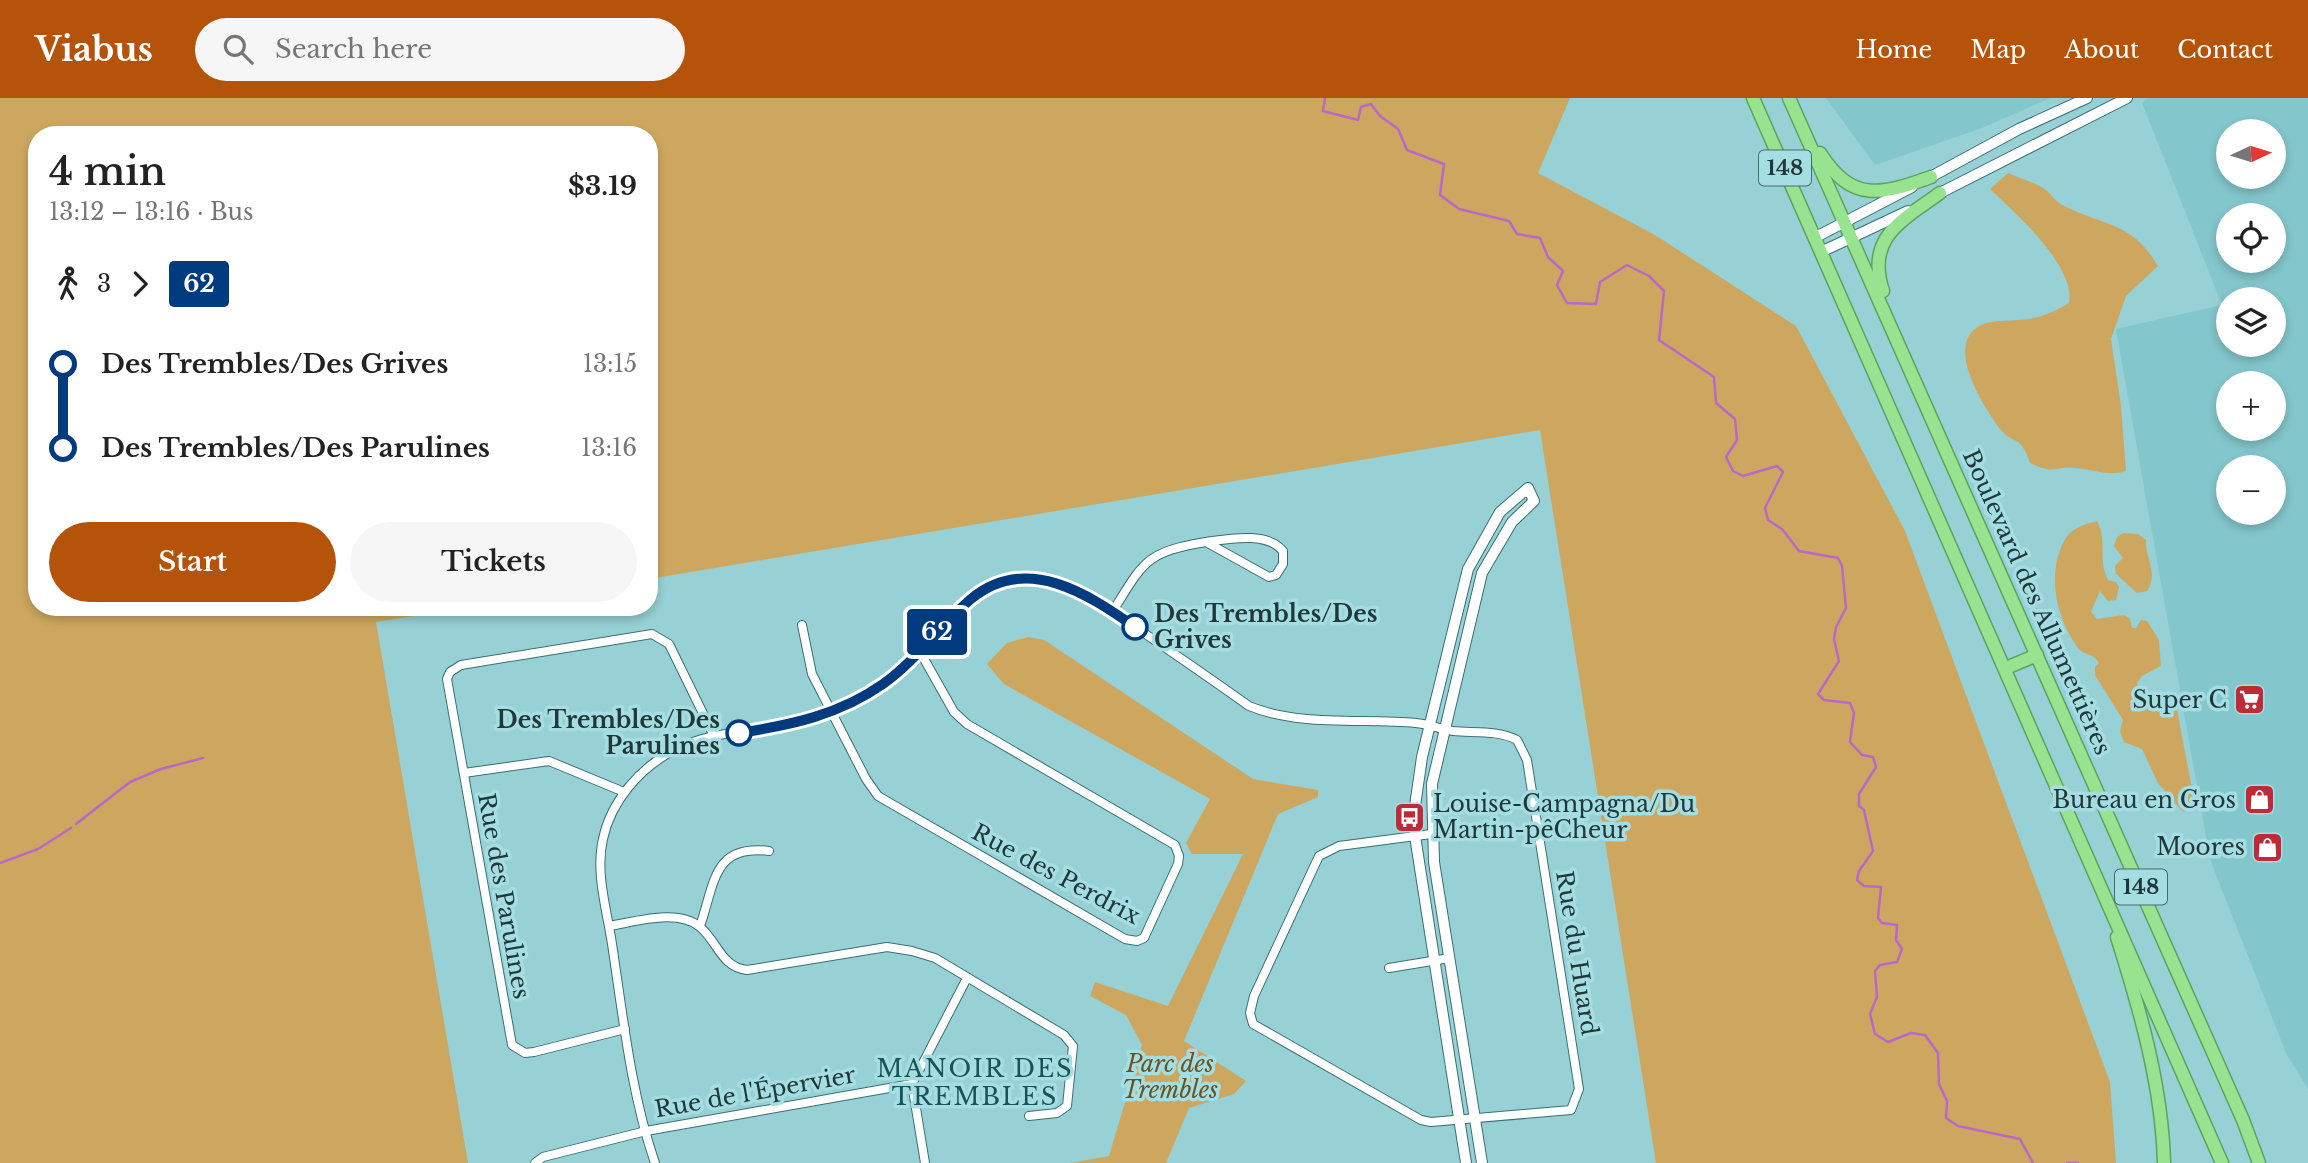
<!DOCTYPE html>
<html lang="en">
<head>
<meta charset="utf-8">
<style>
  :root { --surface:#fff; --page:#f6f6f6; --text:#222; --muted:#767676; --accent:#b45309 }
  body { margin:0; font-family:"Libre Baskerville",serif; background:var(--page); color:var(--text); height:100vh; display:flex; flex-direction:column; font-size:26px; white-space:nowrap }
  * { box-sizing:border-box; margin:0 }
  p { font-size:23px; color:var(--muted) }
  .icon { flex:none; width:38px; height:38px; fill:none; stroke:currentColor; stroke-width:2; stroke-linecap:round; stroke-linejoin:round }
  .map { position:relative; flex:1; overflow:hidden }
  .side { position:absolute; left:28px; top:28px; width:630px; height:490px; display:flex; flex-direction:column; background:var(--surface); border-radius:28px; box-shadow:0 4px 10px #0003 }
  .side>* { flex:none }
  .badge { padding:0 14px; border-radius:5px; font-size:24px; line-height:46px }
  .needle { width:46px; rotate:86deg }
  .buttons { position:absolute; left:2216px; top:21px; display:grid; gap:14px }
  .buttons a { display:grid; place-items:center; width:70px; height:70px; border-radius:50%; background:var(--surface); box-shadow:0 4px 10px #0003; font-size:35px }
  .map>.badge { position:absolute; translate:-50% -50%; box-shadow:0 0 0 4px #fff }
  .legs { display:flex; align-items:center; gap:10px; height:77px; padding:0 21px; font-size:23px }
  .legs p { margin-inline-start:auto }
  .head { display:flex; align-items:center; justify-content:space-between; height:119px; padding:0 21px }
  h1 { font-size:38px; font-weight:600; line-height:52px }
  .cta { display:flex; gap:14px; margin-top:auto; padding:14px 21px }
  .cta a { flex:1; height:80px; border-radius:42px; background:var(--accent); color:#fff; font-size:28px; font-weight:600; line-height:80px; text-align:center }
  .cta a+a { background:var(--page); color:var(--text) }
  ul { padding:0 21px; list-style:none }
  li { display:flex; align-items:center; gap:24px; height:84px; font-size:26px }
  li i { display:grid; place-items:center; width:10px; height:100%; margin:0 9px; background:currentColor }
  li i::after { content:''; width:18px; height:18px; margin:-9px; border:5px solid; border-radius:50%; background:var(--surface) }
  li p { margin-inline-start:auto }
  li:first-child i { background:linear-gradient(#0000 50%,currentColor 0) }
  li:last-child i { background:linear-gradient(currentColor 50%,#0000 0) }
  header { display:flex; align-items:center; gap:42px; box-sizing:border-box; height:98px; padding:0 35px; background:var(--accent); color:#fff }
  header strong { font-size:33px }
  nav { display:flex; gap:38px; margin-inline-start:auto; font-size:24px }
  .search { width:490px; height:63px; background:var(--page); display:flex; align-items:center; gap:18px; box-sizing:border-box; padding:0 24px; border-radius:38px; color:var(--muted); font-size:26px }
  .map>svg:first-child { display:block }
  .built { fill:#83c6cb; fill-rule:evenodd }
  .green { fill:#cda75f }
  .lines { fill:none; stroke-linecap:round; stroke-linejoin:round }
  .stream { stroke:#ba68c7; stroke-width:2.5 }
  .minor-casing { stroke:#387074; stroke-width:10 }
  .tertiary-casing { stroke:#387074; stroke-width:12 }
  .trunk-casing { stroke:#5da360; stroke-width:15 }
  .minor { stroke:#fff; stroke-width:8 }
  .tertiary { stroke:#fff; stroke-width:10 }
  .trunk { stroke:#97e390; stroke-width:12 }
  .line-1-casing { stroke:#fff; stroke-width:16 }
  .line-1 { stroke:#003b80; stroke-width:10 }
  .stop-1-dot { fill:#fff; stroke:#003b80; stroke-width:3.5 }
  .labels { text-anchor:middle; stroke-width:7; stroke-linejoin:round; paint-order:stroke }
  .shield { fill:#a4dde2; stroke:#486a6c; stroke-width:2 }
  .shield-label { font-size:21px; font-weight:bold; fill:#21383a }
  .street-label { font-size:23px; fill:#21383a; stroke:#a4dde2 }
  .stop-label { font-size:23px; font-weight:bold; fill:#21383a; stroke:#a4dde2; text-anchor:start }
  .poi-label { font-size:23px; fill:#21383a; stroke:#a4dde2; text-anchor:end }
  .park-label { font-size:23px; font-style:italic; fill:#6b521e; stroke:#a4dde2 }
  .neighbourhood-label { font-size:24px; letter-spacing:2px; fill:#195358; stroke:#a4dde2 }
</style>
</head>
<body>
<header>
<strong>Viabus</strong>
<div class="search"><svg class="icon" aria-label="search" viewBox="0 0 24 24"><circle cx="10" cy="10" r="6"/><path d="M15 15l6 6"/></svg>Search here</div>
<nav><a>Home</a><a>Map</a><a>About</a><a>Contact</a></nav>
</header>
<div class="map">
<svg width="2308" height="1065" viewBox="0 0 2308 1065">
  <rect width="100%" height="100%" fill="#97d0d5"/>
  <g class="built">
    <polygon points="1826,0 2050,0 1982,30 1875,67"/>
    <path d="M 2148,0 L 2308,0 L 2308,991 L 2286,955 L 2210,761 L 2116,231 L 2222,207 L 2142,5 ZM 2228,33 L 2273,33 L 2273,79 L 2228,79 ZM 2228,117 L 2273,117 L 2273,163 L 2228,163 ZM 2228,201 L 2273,201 L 2273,247 L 2228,247 ZM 2228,285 L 2273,285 L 2273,331 L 2228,331 ZM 2228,369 L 2273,369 L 2273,415 L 2228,415 Z"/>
  </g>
  <g class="green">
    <polygon points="0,0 1570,0 1538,75 1655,137 1796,228 1905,433 2110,984 2116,1065 1656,1065 1540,332 649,481 649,37 37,37 37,509 469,509 376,524 468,1065 0,1065"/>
    <path d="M 2008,75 C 2019,80 2033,84 2043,90 C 2051,95 2055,104 2064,108 C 2106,129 2131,123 2158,168 L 2126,198 L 2111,241 L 2121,308 L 2126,373 C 2108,379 2093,371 2075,370 C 2052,368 2057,377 2030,365 C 2020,335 2014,348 2000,331 C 1983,308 1943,246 1981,227 C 1992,222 2007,223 2018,222 C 2038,221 2052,215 2069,205 C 2076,168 2015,115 1990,91 Z"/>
    <path d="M 2097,423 C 2108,443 2097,460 2108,482 L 2116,484 L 2119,489 L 2116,502 L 2108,503 L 2100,493 L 2091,514 L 2097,521 L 2124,517 L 2130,521 L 2132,530 L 2136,530 L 2141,522 L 2147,523 L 2159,542 L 2161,568 L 2142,578 L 2137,585 L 2140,596 L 2150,598 L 2157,613 L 2163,614 L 2171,608 L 2177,612 L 2193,696 L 2192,711 L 2183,714 L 2158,685 L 2142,651 L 2124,644 L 2120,633 L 2123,622 L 2095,577 L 2095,569 L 2099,565 C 2093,554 2084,558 2078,550 C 2056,520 2046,476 2065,441 C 2071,430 2086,426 2097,423 Z"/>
    <path d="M 2124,435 L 2138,436 L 2146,442 C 2145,461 2159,475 2147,493 L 2137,495 L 2116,476 L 2115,468 L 2123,460 L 2114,448 L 2117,439 Z"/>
    <polygon points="1028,539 1044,542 1253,681 1318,692 1318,699 1278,716 1184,943 1246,983 1234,996 1189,1010 1166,1065 1070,1065 1109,1058 1142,947 1126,917 1090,898 1095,884 1168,908 1243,756 1192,756 1186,745 1210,701 1004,586 987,566 1007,545"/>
  </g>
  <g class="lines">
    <g class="stream">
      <polyline points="1325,0 1323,13 1358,22 1361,9 1371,6 1380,18 1398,31 1407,52 1444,66 1440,97 1459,111 1509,123 1517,136 1540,140 1548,159 1563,173 1557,187 1567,205 1596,206 1600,184 1627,167 1649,178 1664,193 1659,242 1714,279 1716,305 1735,321 1737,342 1726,359 1733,373 1743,378 1777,368 1783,374 1765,410 1768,422 1782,431 1799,453 1838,460 1842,468 1846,510 1836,529 1834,541 1839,563 1818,596 1824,602 1850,605 1854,615 1850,644 1862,657 1873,659 1876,669 1859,696 1859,708 1864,712 1873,753 1859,773 1857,782 1864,788 1881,789 1878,820 1882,825 1897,827 1896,842 1902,851 1897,864 1880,867 1875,873 1877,899 1870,916 1875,936 1888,944 1911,935 1925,937 1938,955 1939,986 1947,1003 1946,1020 1958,1028 2020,1041 2033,1065"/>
      <polyline points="76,726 130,684 161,671 203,660"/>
      <polyline points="0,765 38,751 71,730"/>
      <polyline points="2067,1065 2078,1065"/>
    </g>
    <defs>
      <g id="minor">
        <path d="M 1113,513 C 1144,463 1146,454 1206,444 L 1269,479 L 1276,477 L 1283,466 L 1283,453 C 1267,433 1228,441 1206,444"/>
        <polyline points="802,527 812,576 866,681 878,698 1125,841 1137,843 1144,840 1178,766 1179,758 1175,747 967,626 954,614 919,552"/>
        <polyline points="464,675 549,663 624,694"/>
        <path d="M 609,828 C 635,824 678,810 700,829 C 718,844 721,869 747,872 L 887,849 L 912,853 L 935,860 L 1064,937 L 1073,948 L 1067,1008 L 1057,1015 L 1029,1018"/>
        <path d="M 700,828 C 715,785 713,746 769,753"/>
        <polyline points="1389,870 1450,860"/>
        <polyline points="625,931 534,954 525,955 512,947 447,581 450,574 461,567 652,536 669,546 714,638"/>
        <polyline points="535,1065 543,1059 646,1033 912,986"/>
        <path d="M 655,1065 C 631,996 623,918 612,846 C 607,812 595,775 603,741 C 611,703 640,670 674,652 C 724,626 790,636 846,608 C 898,582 928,536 972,500 C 993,483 1026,477 1052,483 C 1086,490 1116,515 1144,535 C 1179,559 1214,583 1249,608 C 1300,629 1362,620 1416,625 C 1428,626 1440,631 1453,633 C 1473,635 1499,632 1517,642 L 1527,662 L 1579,991 L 1571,1012 L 1431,1024 L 1421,1022 L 1253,926 L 1250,915 L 1254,898 L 1319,758 L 1339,748 L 1431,736"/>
        <polyline points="925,1065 912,986 967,880"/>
      </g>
      <g id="tertiary">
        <polyline points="1925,82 2019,31 2087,0"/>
        <polyline points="1936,97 2127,0"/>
        <polyline points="1816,139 1912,89"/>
        <polyline points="1823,153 1908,113"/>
        <polyline points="1466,1065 1415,738 1415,708 1422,659 1468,471 1500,414 1528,390 1534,403 1512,424 1482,475 1432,686 1434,764 1482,1065"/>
      </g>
      <g id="trunk">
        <polyline points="1753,0 2222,1065"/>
        <polyline points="1789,0 2243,1022 2259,1065"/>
        <path d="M 1820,55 C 1852,105 1881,97 1931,79"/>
        <path d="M 1883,193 C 1865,139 1903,122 1940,95"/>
        <polyline points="2006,570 2037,557"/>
        <path d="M 2117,839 C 2140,912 2162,988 2164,1065"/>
      </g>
    </defs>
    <use href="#minor" class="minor-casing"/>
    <use href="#tertiary" class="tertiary-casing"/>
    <use href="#trunk" class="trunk-casing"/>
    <use href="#minor" class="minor"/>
    <use href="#tertiary" class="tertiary"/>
    <use href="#trunk" class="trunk"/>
  </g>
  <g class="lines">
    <defs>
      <path id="line-1" d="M 739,635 C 791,627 839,617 883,586 C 917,562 940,527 971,501 C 1026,455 1088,496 1135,529"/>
    </defs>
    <use href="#line-1" class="line-1-casing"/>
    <use href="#line-1" class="line-1"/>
  </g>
  <defs>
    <symbol id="supermarket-square" viewBox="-11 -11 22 22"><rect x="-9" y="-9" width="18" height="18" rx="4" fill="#bc2b37" stroke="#a4dde2"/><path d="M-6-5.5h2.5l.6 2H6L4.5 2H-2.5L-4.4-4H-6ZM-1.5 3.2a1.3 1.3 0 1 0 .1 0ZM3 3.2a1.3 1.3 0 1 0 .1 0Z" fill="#fff"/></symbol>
    <symbol id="shop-square" viewBox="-11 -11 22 22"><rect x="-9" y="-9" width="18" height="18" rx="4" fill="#bc2b37" stroke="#a4dde2"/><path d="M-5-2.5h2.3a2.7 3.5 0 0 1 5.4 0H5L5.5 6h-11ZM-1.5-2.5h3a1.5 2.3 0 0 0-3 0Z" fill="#fff"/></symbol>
    <symbol id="bus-square" viewBox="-11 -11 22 22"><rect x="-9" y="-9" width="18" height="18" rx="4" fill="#bc2b37" stroke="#a4dde2"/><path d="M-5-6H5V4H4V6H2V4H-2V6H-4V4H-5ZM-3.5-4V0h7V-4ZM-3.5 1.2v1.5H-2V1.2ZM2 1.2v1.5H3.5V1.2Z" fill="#fff"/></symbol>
  </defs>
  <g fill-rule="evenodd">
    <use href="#supermarket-square" x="2232" y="584" width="35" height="35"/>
    <use href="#shop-square" x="2242" y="684" width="35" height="35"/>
    <use href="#bus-square" x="1392" y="702" width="35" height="35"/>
    <use href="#shop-square" x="2250" y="732" width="35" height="35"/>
  </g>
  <g class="stop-1-dot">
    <circle cx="1135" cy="529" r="12"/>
    <circle cx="739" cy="635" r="12"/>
  </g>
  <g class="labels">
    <g class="shield">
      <rect x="1759" y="52.5" width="52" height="35" rx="5"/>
      <rect x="2115" y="771.5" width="52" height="35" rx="5"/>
    </g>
    <g class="shield-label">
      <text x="1785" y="77">148</text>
      <text x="2141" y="796">148</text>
    </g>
    <g class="street-label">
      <text transform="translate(2037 504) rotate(66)" y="8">Boulevard des Allumettières</text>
      <text transform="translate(1056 776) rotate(28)" y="8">Rue des Perdrix</text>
      <text transform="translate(504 798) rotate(80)" y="8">Rue des Parulines</text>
      <text transform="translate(1577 855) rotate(81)" y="8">Rue du Huard</text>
      <text transform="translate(755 994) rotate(-10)" y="8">Rue de l'Épervier</text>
    </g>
    <g class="stop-label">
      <text x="1154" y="524">Des Trembles/Des<tspan x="1154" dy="26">Grives</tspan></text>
      <text x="720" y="630" text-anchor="end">Des Trembles/Des<tspan x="720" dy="26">Parulines</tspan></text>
    </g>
    <g class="poi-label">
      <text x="2227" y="610">Super C</text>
      <text x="2236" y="710">Bureau en Gros</text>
      <text x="1433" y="714" text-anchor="start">Louise-Campagna/Du<tspan x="1433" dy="26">Martin-pêCheur</tspan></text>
      <text x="2245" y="757">Moores</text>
    </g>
    <g class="park-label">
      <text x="1170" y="974">Parc des<tspan x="1170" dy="26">Trembles</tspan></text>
    </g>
    <g class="neighbourhood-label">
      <text x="975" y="979">MANOIR DES<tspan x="975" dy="28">TREMBLES</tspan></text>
    </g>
  </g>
</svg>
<div class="buttons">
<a><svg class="needle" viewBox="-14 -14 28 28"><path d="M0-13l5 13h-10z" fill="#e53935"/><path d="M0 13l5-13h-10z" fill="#767676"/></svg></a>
<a><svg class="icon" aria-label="locate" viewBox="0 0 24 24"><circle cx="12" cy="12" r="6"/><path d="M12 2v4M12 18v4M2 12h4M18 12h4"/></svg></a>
<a><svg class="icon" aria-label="layers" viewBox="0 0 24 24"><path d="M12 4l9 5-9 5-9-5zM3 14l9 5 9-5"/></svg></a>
<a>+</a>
<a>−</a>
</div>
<b class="badge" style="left:937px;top:534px;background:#003b80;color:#fff">62</b>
<section class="side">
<div class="head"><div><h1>4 min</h1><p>13:12 – 13:16 · Bus</p></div><b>$3.19</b></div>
<div class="legs"><svg class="icon" aria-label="walk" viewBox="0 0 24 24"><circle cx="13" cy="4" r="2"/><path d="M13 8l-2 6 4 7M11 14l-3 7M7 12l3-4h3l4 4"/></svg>3<svg class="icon" aria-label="forward" viewBox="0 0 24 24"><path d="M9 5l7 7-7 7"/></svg><b class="badge" style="background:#003b80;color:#fff">62</b></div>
<ul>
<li><i style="color:#003b80"></i><b>Des Trembles/Des Grives</b><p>13:15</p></li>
<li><i style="color:#003b80"></i><b>Des Trembles/Des Parulines</b><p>13:16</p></li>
</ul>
<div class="cta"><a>Start</a><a>Tickets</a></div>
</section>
</div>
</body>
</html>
